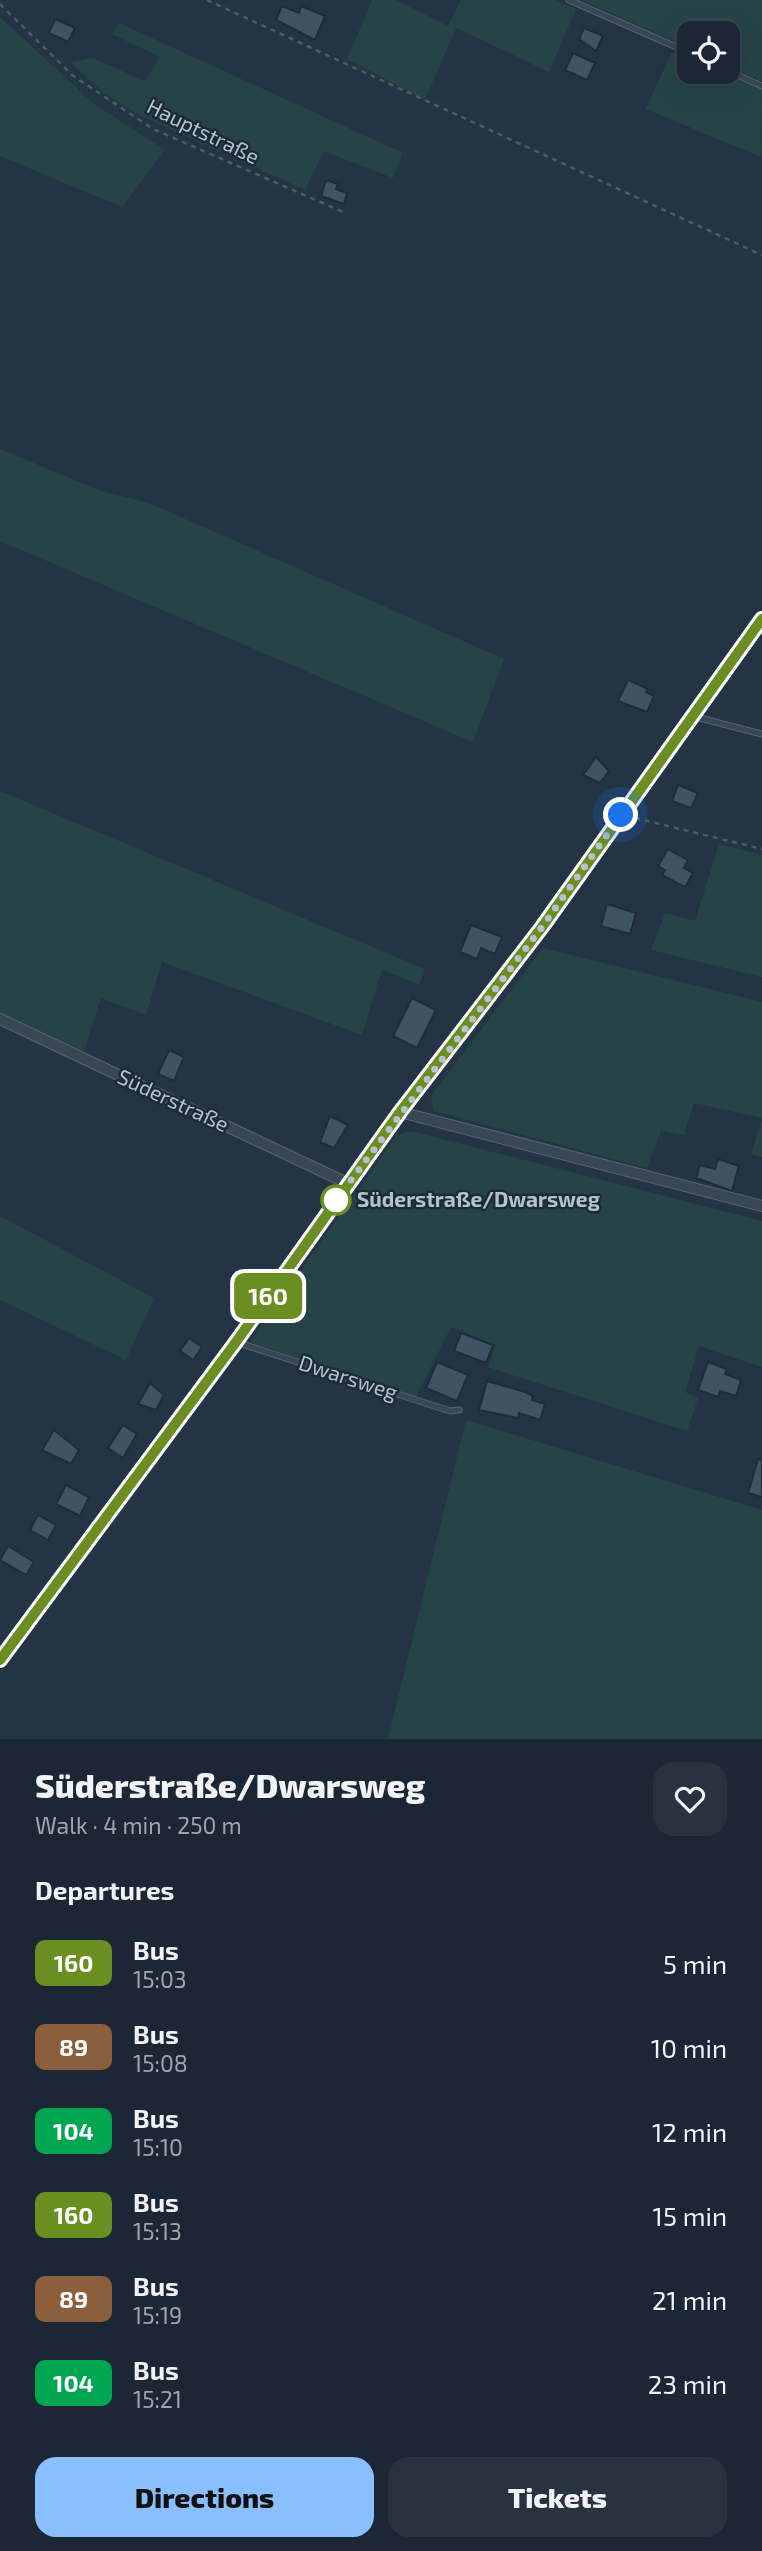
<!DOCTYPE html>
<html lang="en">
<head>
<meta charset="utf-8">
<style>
  :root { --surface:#1b2734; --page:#283340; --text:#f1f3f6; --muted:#a0a5ac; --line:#39444f; --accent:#8abfff }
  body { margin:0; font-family:"Exo 2",sans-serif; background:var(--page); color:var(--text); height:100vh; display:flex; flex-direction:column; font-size:26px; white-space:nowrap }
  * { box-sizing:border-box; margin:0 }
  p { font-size:23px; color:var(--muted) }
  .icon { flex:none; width:38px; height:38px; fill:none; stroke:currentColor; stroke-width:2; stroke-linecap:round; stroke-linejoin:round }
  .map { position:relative; height:1739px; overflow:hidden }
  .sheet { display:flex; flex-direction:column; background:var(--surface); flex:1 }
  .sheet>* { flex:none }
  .badge { padding:0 14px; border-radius:10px; font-size:24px; line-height:46px }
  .tools { position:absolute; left:677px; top:21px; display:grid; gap:14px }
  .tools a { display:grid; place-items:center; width:63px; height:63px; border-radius:14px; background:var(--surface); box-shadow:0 7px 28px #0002,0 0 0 2px var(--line); font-size:35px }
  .you { position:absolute; width:35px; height:35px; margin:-18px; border:5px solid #fff; border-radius:50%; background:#1a73e8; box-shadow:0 0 0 10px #1a73e833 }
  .map>.badge { position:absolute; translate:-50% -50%; box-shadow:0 0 0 4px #fff }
  h2 { padding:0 35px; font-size:26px; line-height:63px }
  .round { display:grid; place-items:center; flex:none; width:74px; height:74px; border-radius:21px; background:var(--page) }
  .summary { display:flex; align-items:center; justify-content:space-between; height:119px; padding:0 35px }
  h1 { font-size:33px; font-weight:800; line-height:52px }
  .button { display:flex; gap:14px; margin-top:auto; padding:14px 35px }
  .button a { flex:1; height:80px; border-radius:21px; background:var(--accent); color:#111; font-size:28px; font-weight:800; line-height:80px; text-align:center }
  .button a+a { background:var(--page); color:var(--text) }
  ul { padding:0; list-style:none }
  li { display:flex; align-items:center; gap:21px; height:84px; padding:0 35px }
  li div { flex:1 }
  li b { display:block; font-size:26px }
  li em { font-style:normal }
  li .badge { min-width:77px; font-weight:700; text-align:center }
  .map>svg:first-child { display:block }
  .green { fill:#264446 }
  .building { fill:#3f5364; stroke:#1f2d3b; stroke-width:2 }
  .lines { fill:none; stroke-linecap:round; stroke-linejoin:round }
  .lane-casing { stroke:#576471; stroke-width:7 }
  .street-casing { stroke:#576471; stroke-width:12 }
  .path { stroke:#446162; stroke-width:2.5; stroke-dasharray:5 5; stroke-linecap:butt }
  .lane { stroke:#394654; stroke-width:5 }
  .street { stroke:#394654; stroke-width:10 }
  .line-casing { stroke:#fff; stroke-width:16 }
  .line { stroke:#6b8e23; stroke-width:10 }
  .walk { stroke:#b6c1ce; stroke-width:7; stroke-dasharray:0 12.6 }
  .stop-dot { fill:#fff; stroke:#6b8e23; stroke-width:3.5 }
  .labels { text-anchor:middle; stroke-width:5; stroke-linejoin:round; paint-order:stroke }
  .street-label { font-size:21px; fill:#b6c1ce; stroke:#1d2b39 }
  .stop-label { font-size:21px; font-weight:bold; fill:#b6c1ce; stroke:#1d2b39; text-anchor:start }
</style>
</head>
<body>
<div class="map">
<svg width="762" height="1739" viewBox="0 0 762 1739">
  <rect width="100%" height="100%" fill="#243445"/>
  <g class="green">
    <polygon points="372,0 396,0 448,26 461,0 556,0 576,9 549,72 456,28 425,100 347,59"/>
    <polygon points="582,0 762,0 762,81 728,66 728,33 690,33 689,48"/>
    <polygon points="0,17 94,104 165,150 122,207 0,156"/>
    <polygon points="119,23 403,153 393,178 324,151 305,190 141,116 104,93 70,62 92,58 145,81 160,57 112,34"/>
    <polygon points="671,53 689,60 690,72 719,72 762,90 761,157 646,109"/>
    <polygon points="0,449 101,491 149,503 504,659 473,742 0,541"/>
    <polygon points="0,791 425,969 419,985 382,969 362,1035 162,962 146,1015 101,998 83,1054 0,1015"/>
    <polygon points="719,844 762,855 762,977 651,950 665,913 695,921"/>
    <polygon points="543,948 762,1002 762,1118 694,1103 684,1135 661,1131 647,1168 434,1111 431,1096"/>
    <polygon points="762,1119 762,1157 751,1154"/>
    <polygon points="411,1131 762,1221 762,1367 699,1346 685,1392 698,1398 687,1431 488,1367 496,1345 451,1327 416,1397 250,1342 397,1135"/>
    <polygon points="0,1216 154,1298 126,1360 0,1300"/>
    <polygon points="466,1420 762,1510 762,1739 388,1739"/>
  </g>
  <g class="building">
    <polygon points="282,6 299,13 301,6 325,16 315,40 276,20"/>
    <polygon points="55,19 75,28 68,42 49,33"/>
    <polygon points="584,28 603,36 596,51 579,39"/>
    <polygon points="573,53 595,63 587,80 565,70"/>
    <polygon points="326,180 338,184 336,189 347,193 344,204 321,196"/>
    <polygon points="628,680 648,689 646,692 654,696 647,712 618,701"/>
    <polygon points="596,757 609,771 600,783 583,775"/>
    <polygon points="678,785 698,793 691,808 672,801"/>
    <polygon points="668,849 688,860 684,868 693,873 685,887 662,875 665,870 658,866"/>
    <polygon points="607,904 636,913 630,934 601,926"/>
    <polygon points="471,925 502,937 495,954 481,948 477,959 460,952"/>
    <polygon points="412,998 436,1010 417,1048 393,1036"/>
    <polygon points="169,1050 184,1057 174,1081 158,1074"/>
    <polygon points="330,1116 348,1125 334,1148 320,1142"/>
    <polygon points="718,1159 739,1166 732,1191 696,1178 700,1165 715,1169"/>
    <polygon points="461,1333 493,1345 486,1363 454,1351"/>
    <polygon points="189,1338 202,1347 193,1360 180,1351"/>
    <polygon points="437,1362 468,1375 457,1401 426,1388"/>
    <polygon points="708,1362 727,1369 725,1374 741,1380 736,1396 720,1391 718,1397 698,1390"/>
    <polygon points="487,1381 525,1392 533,1396 532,1400 545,1404 540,1420 519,1413 518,1418 479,1410"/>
    <polygon points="150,1383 164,1395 156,1410 138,1404"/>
    <polygon points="123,1425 137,1434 123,1458 108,1448"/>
    <polygon points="54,1430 79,1450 71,1464 42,1450"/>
    <polygon points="758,1459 762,1460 762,1497 748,1493"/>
    <polygon points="66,1485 89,1497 80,1516 56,1504"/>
    <polygon points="38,1515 56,1525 48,1540 30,1530"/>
    <polygon points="8,1546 34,1562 26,1575 0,1560"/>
  </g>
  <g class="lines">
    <defs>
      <g id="lane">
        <polyline points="569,0 690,53"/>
        <polyline points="728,71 762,86"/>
        <polyline points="692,716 762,734"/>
        <polyline points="236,1342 450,1411 459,1410"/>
      </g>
      <g id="street">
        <polyline points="0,1019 347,1183"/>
        <polyline points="400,1112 762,1206"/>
        <polyline points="0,1660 236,1342 400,1112 542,927 762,619"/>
      </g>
    </defs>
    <use href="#lane" class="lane-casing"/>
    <use href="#street" class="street-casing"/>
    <g class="path">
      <polyline points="207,0 762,255"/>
      <polyline points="0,4 72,75 153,129 343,212"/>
      <polyline points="635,818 762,849"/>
    </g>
    <use href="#lane" class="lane"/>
    <use href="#street" class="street"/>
  </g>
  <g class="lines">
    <defs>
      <polyline id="line" points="0,1660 236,1342 400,1112 542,927 762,619"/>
    </defs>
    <use href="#line" class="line-casing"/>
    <use href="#line" class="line"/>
    <polyline class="walk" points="336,1200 542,927 621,815"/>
  </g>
  <circle class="stop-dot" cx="336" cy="1200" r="14"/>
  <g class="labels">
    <g class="street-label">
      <text transform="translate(203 132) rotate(26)" y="7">Hauptstraße</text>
      <text transform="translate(173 1101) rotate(25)" y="7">Süderstraße</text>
      <text transform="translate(348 1378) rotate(18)" y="7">Dwarsweg</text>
    </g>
    <g class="stop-label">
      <text x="357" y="1207">Süderstraße/Dwarsweg</text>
    </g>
  </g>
</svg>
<div class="tools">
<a><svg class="icon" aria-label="locate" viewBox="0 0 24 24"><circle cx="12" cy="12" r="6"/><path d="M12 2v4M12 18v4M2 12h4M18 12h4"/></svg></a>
</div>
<div class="you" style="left:621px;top:815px"></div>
<b class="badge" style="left:268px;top:1296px;background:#6b8e23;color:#fff">160</b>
</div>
<section class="sheet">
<div class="summary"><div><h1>Süderstraße/Dwarsweg</h1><p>Walk · 4 min · 250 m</p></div><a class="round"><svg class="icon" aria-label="heart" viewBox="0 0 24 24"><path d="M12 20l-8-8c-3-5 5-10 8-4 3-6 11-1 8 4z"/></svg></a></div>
<h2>Departures</h2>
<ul>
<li><span class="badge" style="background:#6b8e23;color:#fff">160</span><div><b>Bus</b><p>15:03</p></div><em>5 min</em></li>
<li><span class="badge" style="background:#8b5e3c;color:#fff">89</span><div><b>Bus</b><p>15:08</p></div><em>10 min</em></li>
<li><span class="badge" style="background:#00a651;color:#fff">104</span><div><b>Bus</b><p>15:10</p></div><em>12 min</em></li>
<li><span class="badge" style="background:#6b8e23;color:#fff">160</span><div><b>Bus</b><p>15:13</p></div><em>15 min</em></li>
<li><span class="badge" style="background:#8b5e3c;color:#fff">89</span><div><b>Bus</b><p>15:19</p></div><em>21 min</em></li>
<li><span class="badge" style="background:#00a651;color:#fff">104</span><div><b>Bus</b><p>15:21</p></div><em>23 min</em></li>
</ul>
<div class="button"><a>Directions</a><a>Tickets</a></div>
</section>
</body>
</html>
